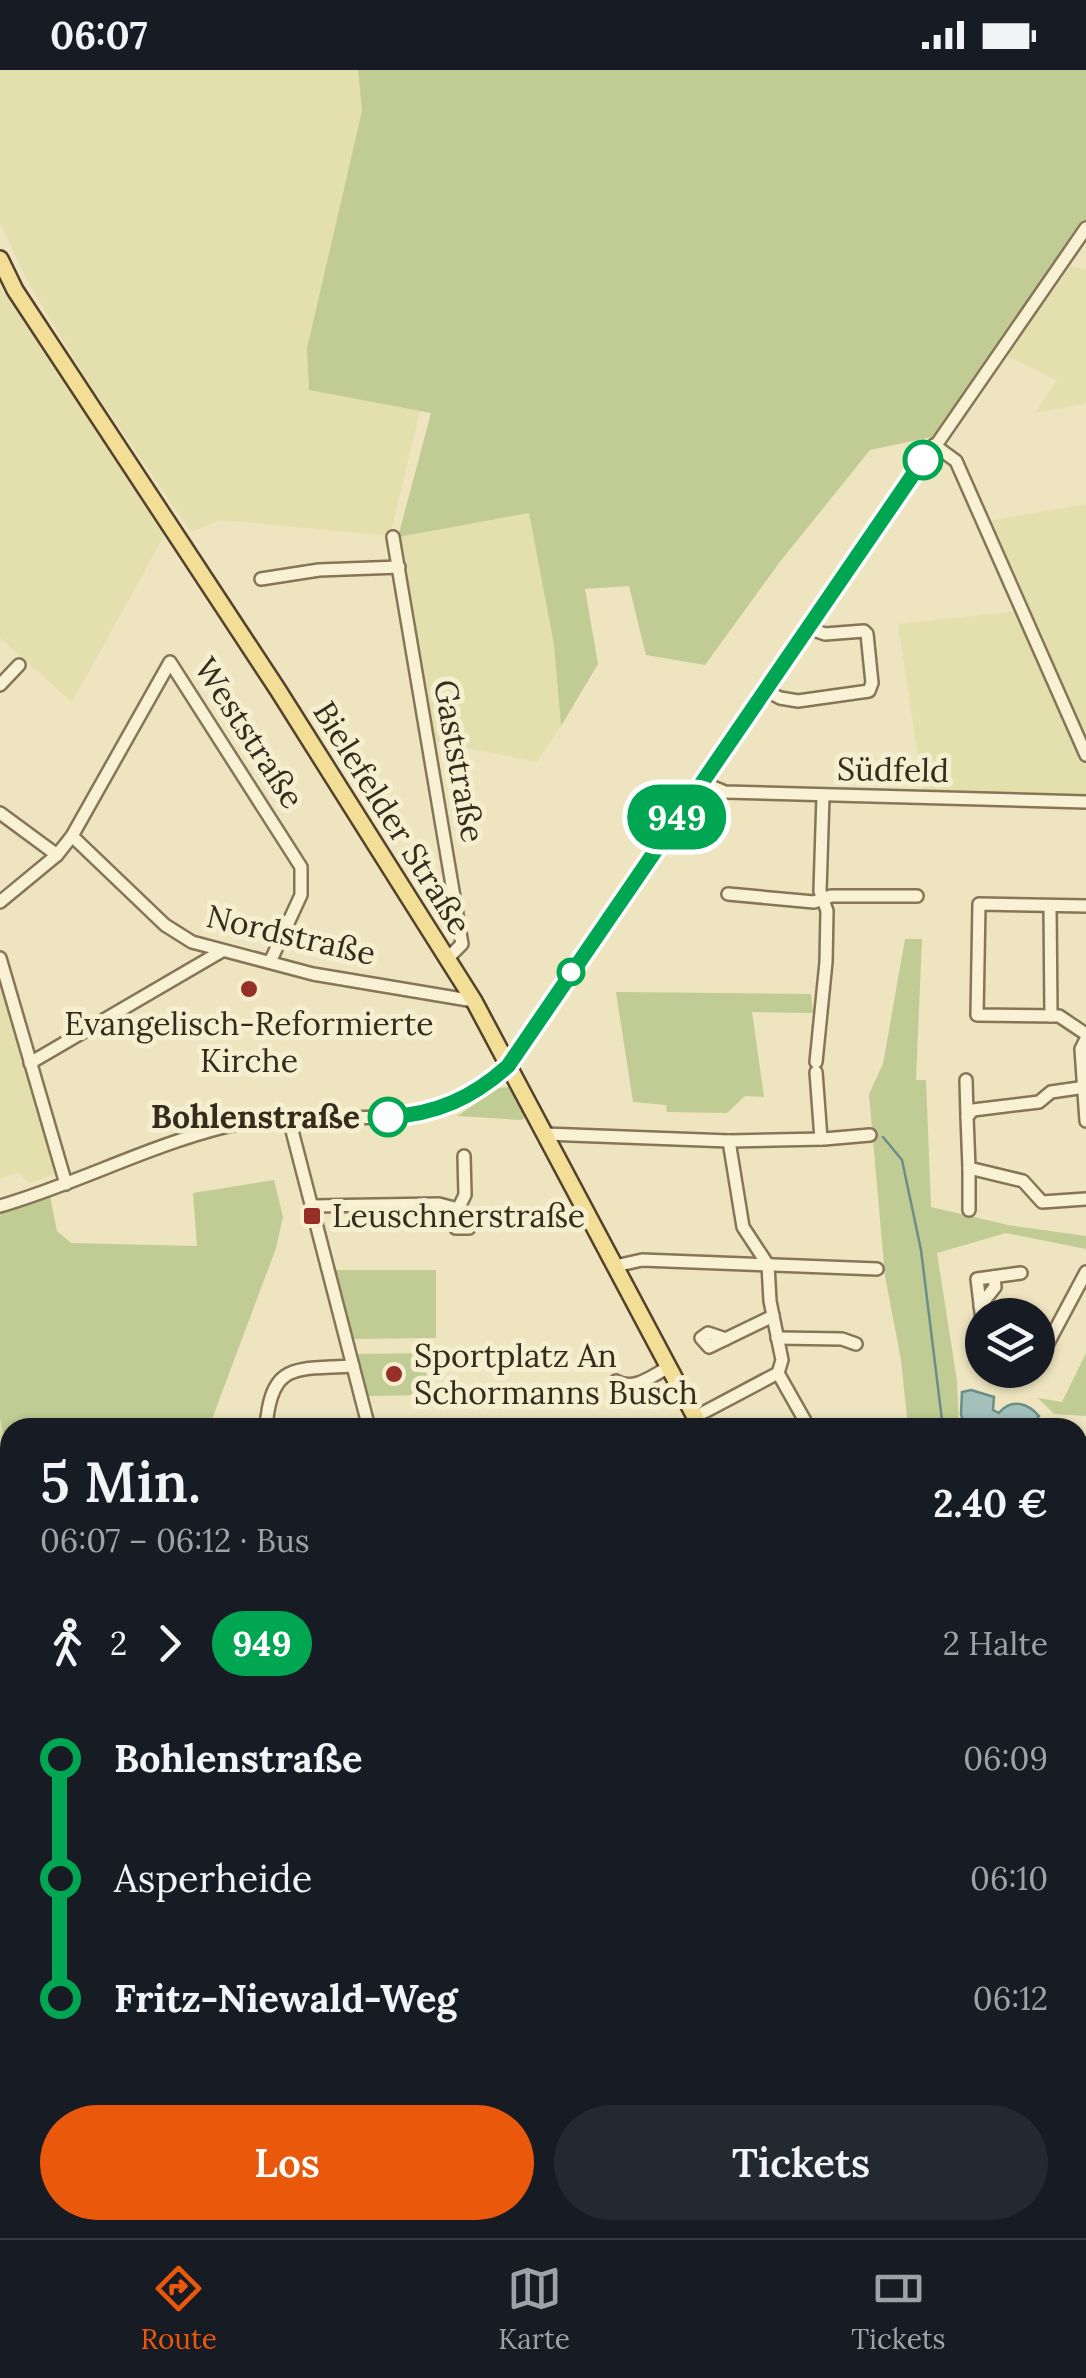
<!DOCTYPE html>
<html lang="de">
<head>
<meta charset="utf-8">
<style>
  :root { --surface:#171b24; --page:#242831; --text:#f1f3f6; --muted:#9ea1a6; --line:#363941; --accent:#ea580c }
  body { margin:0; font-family:Lora,serif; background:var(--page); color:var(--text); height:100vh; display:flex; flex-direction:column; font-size:38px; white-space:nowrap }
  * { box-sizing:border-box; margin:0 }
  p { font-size:32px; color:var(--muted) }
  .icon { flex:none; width:55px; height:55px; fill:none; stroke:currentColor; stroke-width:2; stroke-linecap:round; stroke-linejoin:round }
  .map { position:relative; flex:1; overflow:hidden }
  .side { position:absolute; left:0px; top:1348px; width:1088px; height:822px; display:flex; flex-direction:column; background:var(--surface); border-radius:30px 30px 0 0; box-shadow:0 2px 8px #0004 }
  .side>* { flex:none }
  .badge { padding:0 20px; border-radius:32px; font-size:35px; line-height:65px }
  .buttons { position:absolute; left:965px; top:1228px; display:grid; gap:20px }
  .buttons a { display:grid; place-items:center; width:90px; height:90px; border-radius:50%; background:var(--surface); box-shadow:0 2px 8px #0004; font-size:50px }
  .map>.badge { position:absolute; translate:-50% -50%; box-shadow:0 0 0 5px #fff }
  .legs { display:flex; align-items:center; gap:15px; height:110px; padding:0 40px; font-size:32px }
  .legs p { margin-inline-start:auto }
  .summary { display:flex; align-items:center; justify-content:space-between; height:170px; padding:0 40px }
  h1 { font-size:55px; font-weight:600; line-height:75px }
  .primary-button { display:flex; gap:20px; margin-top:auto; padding:20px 40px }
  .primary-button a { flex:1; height:115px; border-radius:60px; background:var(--accent); color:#fff; font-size:40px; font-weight:600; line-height:115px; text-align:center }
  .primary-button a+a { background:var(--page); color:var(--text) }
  ul { padding:0 40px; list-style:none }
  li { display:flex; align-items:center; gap:35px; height:120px; font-size:38px }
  li i { display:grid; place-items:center; width:15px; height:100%; margin:0 12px; background:currentColor }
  li i::after { content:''; width:25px; height:25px; margin:-12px; border:8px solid; border-radius:50%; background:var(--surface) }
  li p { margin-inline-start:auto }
  li:first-child i { background:linear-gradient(#0000 50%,currentColor 0) }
  li:last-child i { background:linear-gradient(currentColor 50%,#0000 0) }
  .status { display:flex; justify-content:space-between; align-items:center; height:70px; padding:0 50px; background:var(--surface); direction:ltr }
  .status svg { height:28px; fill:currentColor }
  .menu { display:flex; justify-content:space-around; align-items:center; height:140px; border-top:2px solid var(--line); background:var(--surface); font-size:28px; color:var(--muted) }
  .menu a { display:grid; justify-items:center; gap:5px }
  .menu .active { color:var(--accent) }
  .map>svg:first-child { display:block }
  .farmland { fill:#e4e0ad }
  .green { fill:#c0cc94 }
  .water { fill:#a3c0ba; stroke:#6a8e88; stroke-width:2.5 }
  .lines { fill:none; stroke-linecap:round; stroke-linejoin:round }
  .stream { stroke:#6a8e88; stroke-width:2.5 }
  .minor-casing { stroke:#877558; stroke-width:16 }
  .major-casing { stroke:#54422c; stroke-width:20 }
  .minor { stroke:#f9f1d3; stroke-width:11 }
  .major { stroke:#f2de96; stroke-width:15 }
  .line-1-casing { stroke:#fff; stroke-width:22 }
  .line-1 { stroke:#00a651; stroke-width:15 }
  .stop-1-dot { fill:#fff; stroke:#00a651; stroke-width:5 }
  .poi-dot { fill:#963027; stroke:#f5eecf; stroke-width:4 }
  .labels { text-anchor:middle; stroke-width:10; stroke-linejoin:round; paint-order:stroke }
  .street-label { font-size:32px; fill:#362b1c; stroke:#f5eecf }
  .poi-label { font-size:32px; fill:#362b1c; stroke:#f5eecf; text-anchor:start }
  .stop-label { font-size:32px; font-weight:bold; fill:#362b1c; stroke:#f5eecf; text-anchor:end }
</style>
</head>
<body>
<div class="status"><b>06:07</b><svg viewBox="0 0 49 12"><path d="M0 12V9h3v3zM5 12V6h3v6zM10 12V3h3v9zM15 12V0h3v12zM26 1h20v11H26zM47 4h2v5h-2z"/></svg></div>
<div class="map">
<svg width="1086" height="2168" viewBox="0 0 1086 2168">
  <rect width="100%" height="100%" fill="#eee4bf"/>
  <g class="farmland">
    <polygon points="0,0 358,0 362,41 307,278 309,319 420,341 390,466 221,450 191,462 86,309 29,214 0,153"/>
    <polygon points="1071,196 1086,200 1086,331 1084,334 1035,343 1057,310 1007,286"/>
    <polygon points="0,216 165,464 72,632 0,568"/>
    <polygon points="1086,434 1086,676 989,451"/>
    <polygon points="529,442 554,575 561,656 537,692 432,671 398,467"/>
    <polygon points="1019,541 1086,695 1086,729 924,726 898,554"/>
    <polygon points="0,902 57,1103 30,1113 18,1103 0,1109"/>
    <polygon points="0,1349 10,1396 10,1492 0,1495"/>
    <polygon points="10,1631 10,1931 0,1959 0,1632"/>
  </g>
  <g class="green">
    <polygon points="358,0 1086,0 1086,150 932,367 870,380 779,493 705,595 646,585 629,516 585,519 598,594 561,656 554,575 529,443 398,467 431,343 309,320 307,278 362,41"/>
    <polygon points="905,869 922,869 916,1010 926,1010 931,1137 1008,1155 1086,1166 1086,1179 1006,1163 937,1183 957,1311 959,1357 908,1357 901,1290 885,1206 869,1024 883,994"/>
    <polygon points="616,922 811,924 813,943 752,942 764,1027 745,1026 727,1043 667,1042 666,1035 633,1032"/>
    <polygon points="509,1017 526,1046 522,1050 457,1046 499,1018"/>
    <polygon points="274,1110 283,1147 276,1178 209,1357 10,1358 10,1396 0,1349 0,1144 50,1126 57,1161 71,1173 197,1176 193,1123"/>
    <polygon points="336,1200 436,1200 436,1268 353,1269"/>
    <polygon points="426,1283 427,1325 368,1326 357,1284"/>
    <polygon points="1086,1283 1086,1346 1054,1344 1038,1328 1062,1332"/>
    <polygon points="10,1492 10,1631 0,1632 0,1495"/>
    <polygon points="1086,1561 1086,1656 1078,1653 1078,1563"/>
    <polygon points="1086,1670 1086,1771 1078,1772 1078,1698"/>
  </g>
  <path class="water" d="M 971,1320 L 994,1327 L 993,1340 L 999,1343 C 1011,1328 1028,1333 1039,1346 L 1031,1357 L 1003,1357 L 998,1350 L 980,1357 L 964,1355 L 961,1344 L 962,1322 Z"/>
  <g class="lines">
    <g class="stream">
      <polyline points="883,1067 902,1090 921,1180 943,1358"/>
      <polyline points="1078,1843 1086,1854"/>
    </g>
    <defs>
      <g id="minor">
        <polyline points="934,375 956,391 1086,685"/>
        <polyline points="393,467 462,874 448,888"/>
        <polyline points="261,509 319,500 399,497"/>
        <polyline points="0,615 19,595"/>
        <polyline points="765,620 780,628 798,631 869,621 872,613 867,564 864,561 825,564 808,558"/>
        <polyline points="701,712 725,722 1086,732"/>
        <polyline points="0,743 57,785"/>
        <polyline points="72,766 165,855 192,872 313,904 474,931"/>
        <polyline points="728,824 814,832 831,826 917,826"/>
        <polyline points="0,832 57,785 72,766 170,592 301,797 301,825 270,892"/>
        <polyline points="1050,836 1051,946"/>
        <polyline points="1086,836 979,834 977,945 1059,946 1086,964"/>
        <polyline points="0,888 66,1114"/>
        <polyline points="1086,969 1081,979 1086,1051"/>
        <polyline points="816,992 826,892 827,841 820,821 823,726"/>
        <polyline points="30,993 222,881"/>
        <polyline points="816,1002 821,1069"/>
        <polyline points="966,1010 967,1046"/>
        <polyline points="1086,1017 1051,1022 1039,1032 973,1040 967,1047 969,1098 1023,1111 1042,1132 1086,1129"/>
        <polyline points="289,1049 369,1358"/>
        <polyline points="545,1064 729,1071 824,1069 870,1065"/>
        <polyline points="969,1098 969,1140"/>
        <path d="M 0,1136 C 76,1114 148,1076 224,1057 C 325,1031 445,1081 517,982 L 1086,158"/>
        <polyline points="313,1136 439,1134 458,1139 465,1125 464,1086"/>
        <polyline points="451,1138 456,1158 469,1158"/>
        <polyline points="615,1196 642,1190 877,1199"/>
        <polyline points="980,1236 995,1217 994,1207"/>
        <polyline points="982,1250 977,1209 1021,1203"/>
        <polyline points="777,1268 842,1269 856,1274"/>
        <polyline points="726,1269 708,1263 701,1268 709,1277 773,1246"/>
        <polyline points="1038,1292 1086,1202"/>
        <polyline points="778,1303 809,1358"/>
        <path d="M 616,1311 C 634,1322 653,1305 669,1297"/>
        <polyline points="695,1347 778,1303 782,1290 770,1231 768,1195 743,1157 729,1071"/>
        <path d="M 266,1358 C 271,1290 297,1300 353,1296"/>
        <polyline points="1078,1656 1086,1659"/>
        <polyline points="1078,2016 1086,2008"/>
        <polyline points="1,2031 10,2030"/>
        <polyline points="230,2160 231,2168"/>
        <polyline points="515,2160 516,2168"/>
        <polyline points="634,2160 635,2168"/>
        <polyline points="1013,2160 1014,2168"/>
        <polyline points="133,2168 133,2160"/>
        <polyline points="321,2168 321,2160"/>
        <polyline points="413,2168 413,2160"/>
        <polyline points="795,2168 819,2160"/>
      </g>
      <g id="major">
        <polyline points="0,189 15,220 278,620 474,931 701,1358"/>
        <polyline points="1078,1954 1086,1964"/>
      </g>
    </defs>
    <use href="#minor" class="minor-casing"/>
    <use href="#major" class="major-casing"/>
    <use href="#minor" class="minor"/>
    <use href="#major" class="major"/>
  </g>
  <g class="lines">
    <defs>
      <path id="line-1" d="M 388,1047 C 437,1044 472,1028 508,996 L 923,390"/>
    </defs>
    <use href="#line-1" class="line-1-casing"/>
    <use href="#line-1" class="line-1"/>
  </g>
  <g class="stop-1-dot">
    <circle cx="923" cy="390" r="18"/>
    <circle cx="571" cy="902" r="12"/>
    <circle cx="388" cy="1047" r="18"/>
  </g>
  <g class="poi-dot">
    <circle cx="249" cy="919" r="10"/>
    <rect x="302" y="1136" width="20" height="20" rx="5"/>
    <circle cx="394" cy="1304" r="10"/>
  </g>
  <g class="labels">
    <g class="street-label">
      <text transform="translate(249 663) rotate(57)" y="11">Weststraße</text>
      <text transform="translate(459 691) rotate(80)" y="11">Gaststraße</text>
      <text transform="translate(893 700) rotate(1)" y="11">Südfeld</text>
      <text transform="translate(392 748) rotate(58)" y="11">Bielefelder Straße</text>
      <text transform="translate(291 865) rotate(13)" y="11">Nordstraße</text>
    </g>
    <g class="poi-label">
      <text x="249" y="965" text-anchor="middle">Evangelisch-Reformierte<tspan x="249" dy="37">Kirche</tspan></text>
      <text x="332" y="1157">Leuschnerstraße</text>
      <text x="414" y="1297">Sportplatz An<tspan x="414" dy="37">Schormanns Busch</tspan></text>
    </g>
    <g class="stop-label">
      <text x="360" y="1058">Bohlenstraße</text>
    </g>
  </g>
</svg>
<div class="buttons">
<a><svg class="icon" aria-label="layers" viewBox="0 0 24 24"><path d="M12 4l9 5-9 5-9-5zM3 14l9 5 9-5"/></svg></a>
</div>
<b class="badge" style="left:677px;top:747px;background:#00a651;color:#fff">949</b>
<section class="side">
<div class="summary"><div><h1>5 Min.</h1><p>06:07 – 06:12 · Bus</p></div><b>2.40 €</b></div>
<div class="legs"><svg class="icon" aria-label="walk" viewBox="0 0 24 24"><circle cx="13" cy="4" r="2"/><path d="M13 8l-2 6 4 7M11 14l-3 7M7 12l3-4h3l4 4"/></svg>2<svg class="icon" aria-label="forward" viewBox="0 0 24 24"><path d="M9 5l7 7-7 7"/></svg><b class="badge" style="background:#00a651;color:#fff">949</b><p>2 Halte</p></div>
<ul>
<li><i style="color:#00a651"></i><b>Bohlenstraße</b><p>06:09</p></li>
<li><i style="color:#00a651"></i><span>Asperheide</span><p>06:10</p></li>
<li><i style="color:#00a651"></i><b>Fritz-Niewald-Weg</b><p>06:12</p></li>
</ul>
<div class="primary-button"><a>Los</a><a>Tickets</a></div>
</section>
</div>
<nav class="menu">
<a class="active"><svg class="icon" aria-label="directions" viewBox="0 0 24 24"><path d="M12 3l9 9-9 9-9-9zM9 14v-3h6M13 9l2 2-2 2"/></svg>Route</a>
<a><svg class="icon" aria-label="map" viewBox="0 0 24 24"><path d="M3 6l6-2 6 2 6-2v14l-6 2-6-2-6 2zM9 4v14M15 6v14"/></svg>Karte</a>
<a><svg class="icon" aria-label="tickets" viewBox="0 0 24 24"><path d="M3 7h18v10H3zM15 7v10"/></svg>Tickets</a>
</nav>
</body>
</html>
